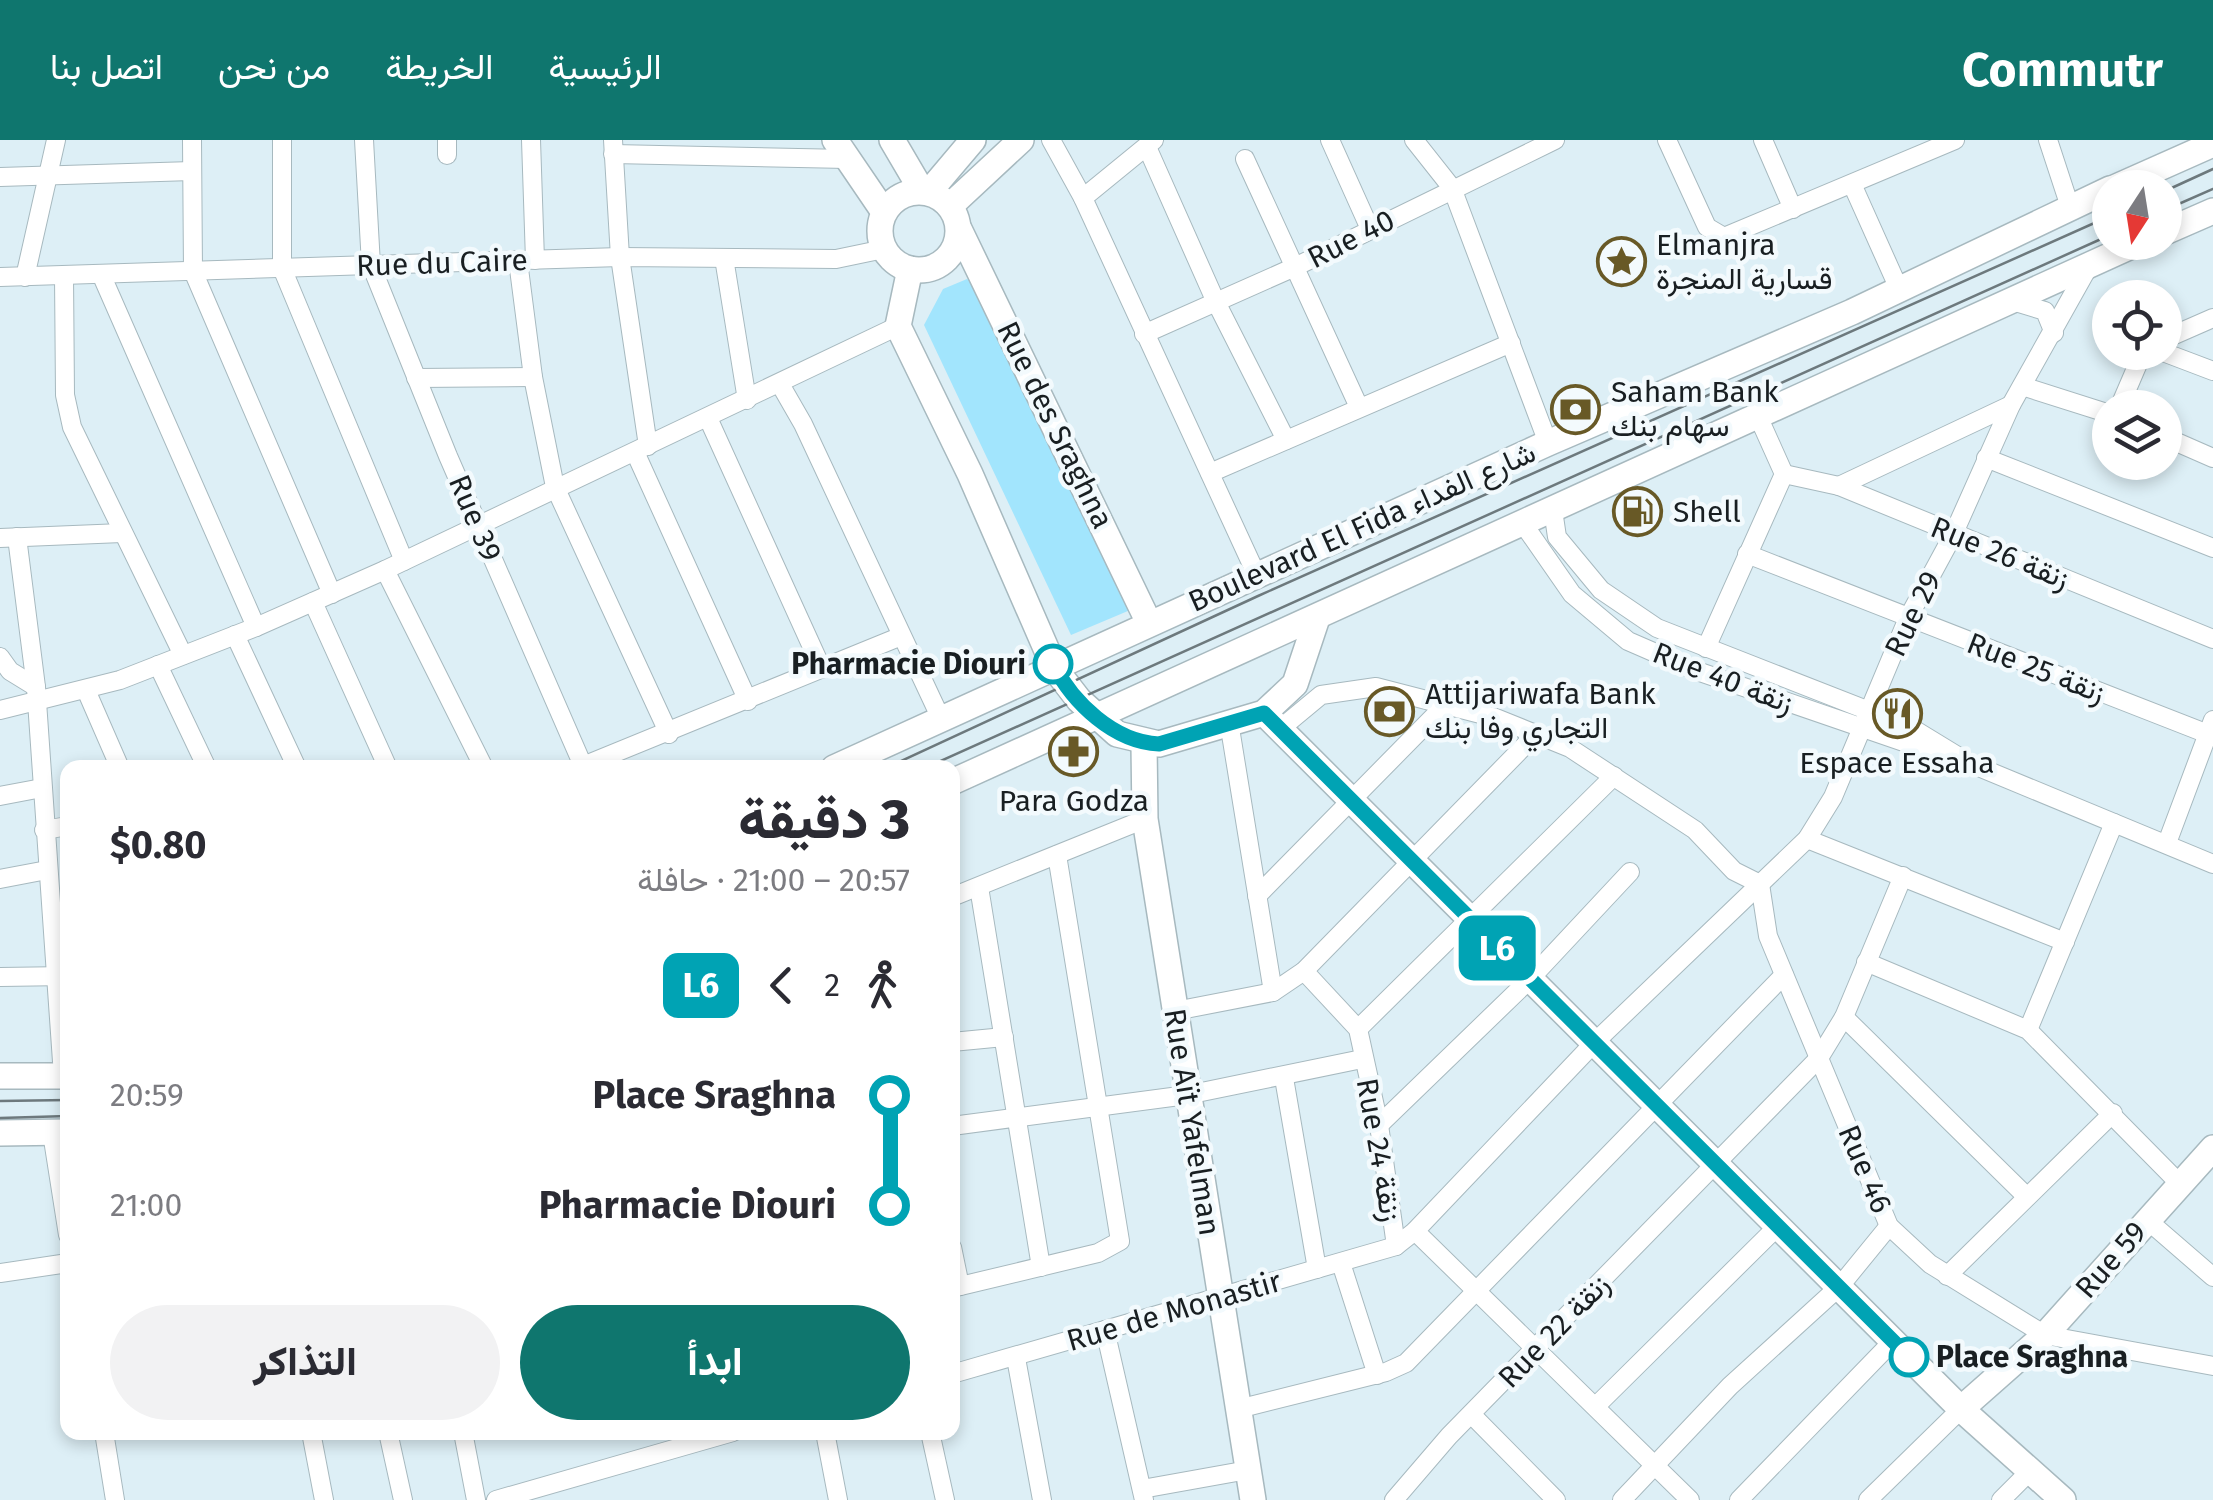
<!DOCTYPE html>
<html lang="ar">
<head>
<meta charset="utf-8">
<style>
  :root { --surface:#fff; --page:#f2f2f3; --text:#2b2b33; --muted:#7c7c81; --accent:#0f766e }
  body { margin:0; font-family:"Fira Sans",Vazirmatn,sans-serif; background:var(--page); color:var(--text); direction:rtl; height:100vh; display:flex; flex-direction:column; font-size:38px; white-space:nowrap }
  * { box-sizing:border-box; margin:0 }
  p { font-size:32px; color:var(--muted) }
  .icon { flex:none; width:55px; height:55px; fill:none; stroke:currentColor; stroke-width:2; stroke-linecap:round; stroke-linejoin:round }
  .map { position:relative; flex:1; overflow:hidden; direction:ltr }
  .sheet { position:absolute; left:60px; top:620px; width:900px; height:680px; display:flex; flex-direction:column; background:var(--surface); border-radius:20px; box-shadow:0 5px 15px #0003; direction:rtl }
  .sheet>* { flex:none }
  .badge { padding:0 20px; border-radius:15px; font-size:35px; line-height:65px }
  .needle { width:65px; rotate:192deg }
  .fabs { position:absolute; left:2092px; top:30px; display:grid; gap:20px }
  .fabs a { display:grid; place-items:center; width:90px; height:90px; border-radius:50%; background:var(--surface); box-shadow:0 5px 15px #0003; font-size:50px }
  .map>.badge { position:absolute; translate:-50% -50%; box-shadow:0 0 0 5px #fff }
  .legs { display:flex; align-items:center; gap:15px; height:110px; padding:0 50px; font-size:32px }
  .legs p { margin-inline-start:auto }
  .overview { display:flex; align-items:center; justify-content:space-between; height:170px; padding:0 50px }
  h1 { font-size:55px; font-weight:800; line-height:75px }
  .primary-button { display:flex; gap:20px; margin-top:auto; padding:20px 50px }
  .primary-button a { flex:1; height:115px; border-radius:60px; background:var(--accent); color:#fff; font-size:40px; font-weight:800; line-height:115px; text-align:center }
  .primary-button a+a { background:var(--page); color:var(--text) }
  ul { padding:0 50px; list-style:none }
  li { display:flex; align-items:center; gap:35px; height:110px; font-size:38px }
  li i { display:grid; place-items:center; width:15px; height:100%; margin:0 12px; background:currentColor }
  li i::after { content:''; width:25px; height:25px; margin:-12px; border:8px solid; border-radius:50%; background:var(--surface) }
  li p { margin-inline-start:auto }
  li:first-child i { background:linear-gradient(#0000 50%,currentColor 0) }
  li:last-child i { background:linear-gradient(currentColor 50%,#0000 0) }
  header { display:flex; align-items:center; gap:60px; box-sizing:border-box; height:140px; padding:0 50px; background:var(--accent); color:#fff }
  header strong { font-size:48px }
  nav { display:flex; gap:55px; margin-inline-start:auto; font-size:35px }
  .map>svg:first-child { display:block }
  .green { fill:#a2e5fd }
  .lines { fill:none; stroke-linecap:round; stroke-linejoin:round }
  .street-casing { stroke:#a7b9bf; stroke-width:20 }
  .secondary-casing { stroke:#a7b9bf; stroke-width:28 }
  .street { stroke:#fff; stroke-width:18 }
  .secondary { stroke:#fff; stroke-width:25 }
  .tram { stroke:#6d797d; stroke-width:2.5 }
  .line-1-casing { stroke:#fff; stroke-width:22 }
  .line-1 { stroke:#00a3b4; stroke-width:15 }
  .stop-1-dot { fill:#fff; stroke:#00a3b4; stroke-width:5 }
  .labels { text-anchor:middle; stroke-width:9; stroke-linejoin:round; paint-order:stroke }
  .street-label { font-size:30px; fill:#191f22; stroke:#f3fafd }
  .poi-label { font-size:30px; fill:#191f22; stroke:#f3fafd; text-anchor:start }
  .stop-label { font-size:30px; font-weight:bold; fill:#191f22; stroke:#f3fafd; text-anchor:end }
</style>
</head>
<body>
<header>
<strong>Commutr</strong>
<nav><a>الرئيسية</a><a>الخريطة</a><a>من نحن</a><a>اتصل بنا</a></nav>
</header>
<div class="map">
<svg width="2213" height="1360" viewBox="0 0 2213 1360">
  <rect width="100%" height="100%" fill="#ddeff6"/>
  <polygon class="green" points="967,139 984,149 1135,468 1071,495 924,185 943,149"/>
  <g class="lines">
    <defs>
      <g id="street">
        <polyline points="192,0 193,131 332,454"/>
        <polyline points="282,0 282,128 404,421"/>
        <polyline points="364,0 371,125 448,316 584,628"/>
        <polyline points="447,0 447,15"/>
        <polyline points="531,0 535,120"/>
        <polyline points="613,0 620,117 648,306"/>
        <polyline points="1051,0 1083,58 1258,438"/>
        <polyline points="1330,0 1370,89"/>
        <polyline points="1414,0 1452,48 1548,303"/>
        <polyline points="1667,0 1707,87 1724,97 1955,0"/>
        <polyline points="1763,0 1793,69"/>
        <polyline points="2048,0 2070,67"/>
        <polyline points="1147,7 1215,160 1286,300"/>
        <polyline points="613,14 847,19"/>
        <polyline points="1245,19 1358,265"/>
        <polyline points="0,37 192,31"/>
        <polyline points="1852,44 1899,149"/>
        <polyline points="1083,58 1154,0"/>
        <polyline points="724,118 747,260"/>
        <polyline points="518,121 533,237 555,347 669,594"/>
        <polyline points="101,134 256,487"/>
        <polyline points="64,136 65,255 72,287 183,515"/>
        <polyline points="0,137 620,117 836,119 884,109"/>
        <polyline points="25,137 56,0"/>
        <polyline points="2012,161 2045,171 2054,193"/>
        <polyline points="1144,194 1297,126 1555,0"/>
        <polyline points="2165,199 2213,178"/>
        <polyline points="2163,212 2213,231"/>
        <polyline points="416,238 533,237"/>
        <polyline points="780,244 803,284 942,581"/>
        <polyline points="2022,246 2110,274"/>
        <polyline points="2119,268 2143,212"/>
        <polyline points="708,278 822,529"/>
        <polyline points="2165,297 2213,318"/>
        <polyline points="635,312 748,561"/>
        <polyline points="1986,318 2213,408"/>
        <polyline points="1210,333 1511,203"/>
        <polyline points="1784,334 1839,346 2213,499"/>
        <polyline points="1839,346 2011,265"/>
        <polyline points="1553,370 1557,397 1601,450 1657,488 1910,587 1969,623 2213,724"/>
        <polyline points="1524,385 1572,454 1628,501 1697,531 1959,621"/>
        <polyline points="17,397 36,547 63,936"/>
        <polyline points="0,398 122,393"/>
        <polyline points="1747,414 2213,596"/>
        <polyline points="385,430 484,628"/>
        <polyline points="313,462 388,628"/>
        <polyline points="235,495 297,628"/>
        <polyline points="1706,508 1784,334 1758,276"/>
        <polyline points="0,517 10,531 36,547"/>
        <polyline points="158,525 207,628"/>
        <polyline points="86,550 120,628"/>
        <polyline points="0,570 120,540 256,487 385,430 898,186"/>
        <polyline points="1229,582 1273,852"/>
        <polyline points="1280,589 1321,555 1376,547 1496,578 1570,608 1695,690 1734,731 1760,744"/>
        <polyline points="578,628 899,497"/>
        <polyline points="0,656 42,648"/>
        <polyline points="44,690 68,686"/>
        <polyline points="1807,699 2065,802"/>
        <polyline points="2167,703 2213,580"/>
        <polyline points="0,739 47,730"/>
        <polyline points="1760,744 1768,796 1889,1086 1930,1124 2045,1195 2213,1226"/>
        <polyline points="979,747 1041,1127"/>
        <polyline points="1257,756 1445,565"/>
        <polyline points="952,757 1145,679"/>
        <polyline points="1866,822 2028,890 2179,1043"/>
        <polyline points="1304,831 1358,889 1379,985 1396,1106"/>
        <polyline points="0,837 68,836"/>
        <polyline points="1175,871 1273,852 1304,831 1534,596"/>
        <polyline points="1844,877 2026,1056"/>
        <polyline points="1358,889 1614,636"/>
        <polyline points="2028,890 2114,683"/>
        <polyline points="952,902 1004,897"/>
        <polyline points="1284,938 1317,1129"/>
        <polyline points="1379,985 1529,840 1630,732"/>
        <polyline points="952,986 1187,955 1362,919"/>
        <polyline points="52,993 68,1095"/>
        <polyline points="2146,1079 2213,1137"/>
        <polyline points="1415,1091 1690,1360"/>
        <polyline points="952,1107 960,1146"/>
        <polyline points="1341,1123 1377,1235"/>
        <polyline points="0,1133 68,1123"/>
        <polyline points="1947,1136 2113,973"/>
        <polyline points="952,1148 1098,1113 1120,1101 1057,715"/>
        <polyline points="1105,1190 1144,1360"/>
        <polyline points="1016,1218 1042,1360"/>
        <polyline points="952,1234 1396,1106 1415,1091 1594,903 1807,699 1833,657 1908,478 1953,395 2011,265 2090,124"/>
        <polyline points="1596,1266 1778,1086"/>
        <polyline points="1238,1269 1386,1232 1406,1223 1784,835"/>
        <polyline points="1472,1275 1556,1360"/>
        <polyline points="104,1292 115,1360"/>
        <polyline points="311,1292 324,1360"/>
        <polyline points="388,1292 403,1360"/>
        <polyline points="463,1292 476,1360"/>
        <polyline points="825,1292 838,1360"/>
        <polyline points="930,1292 945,1360"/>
        <polyline points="1142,1349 1248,1330"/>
        <polyline points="496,1360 733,1292"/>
        <polyline points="1394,1360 1449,1296 1819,918 1844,877 1903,736"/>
        <polyline points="1622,1360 1730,1246 1840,1146 1889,1086"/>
        <polyline points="1739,1360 1893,1201"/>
        <polyline points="1868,1360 1961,1269"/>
        <polyline points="2001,1360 2031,1330"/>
      </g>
      <g id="secondary">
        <polyline points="835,0 884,72"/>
        <polyline points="892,0 922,51"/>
        <polyline points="2114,48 2213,4"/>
        <circle cx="919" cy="91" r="39"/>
        <polyline points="929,52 973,0"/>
        <polyline points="950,66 1021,0"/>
        <polyline points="959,89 1149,483"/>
        <polyline points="2165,92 2213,71"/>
        <polyline points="910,129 898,186 970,334 1055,529 1079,560 1117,594 1159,604 1264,573 1295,544 1317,478"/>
        <polyline points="1264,573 1961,1269 2063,1360"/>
        <polyline points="1144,604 1145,679 1253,1360"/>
        <polyline points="834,628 1548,303 1852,172 2110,49"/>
        <polyline points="952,642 2140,102"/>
        <polyline points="0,936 68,936"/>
        <polyline points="0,993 68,992"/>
        <polyline points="1961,1269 2045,1195 2213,1008"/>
      </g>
    </defs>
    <use href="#street" class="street-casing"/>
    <use href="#secondary" class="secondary-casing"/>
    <use href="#street" class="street"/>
    <use href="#secondary" class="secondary"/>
    <g class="tram">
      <polyline points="2165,51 2213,29"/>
      <polyline points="2165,70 2213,49"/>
      <polyline points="886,628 1258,456 2110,76"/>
      <polyline points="925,628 2110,95"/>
      <polyline points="0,961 68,960"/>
      <polyline points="0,978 68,976"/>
    </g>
  </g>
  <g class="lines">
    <defs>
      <path id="line-1" d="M 1053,524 C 1073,563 1114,602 1159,604 L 1264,573 L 1909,1217"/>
    </defs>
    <use href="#line-1" class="line-1-casing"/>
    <use href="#line-1" class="line-1"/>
  </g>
  <defs>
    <symbol id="sight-ring" viewBox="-11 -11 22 22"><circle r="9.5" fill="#f3fafd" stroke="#685926" stroke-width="1.5"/><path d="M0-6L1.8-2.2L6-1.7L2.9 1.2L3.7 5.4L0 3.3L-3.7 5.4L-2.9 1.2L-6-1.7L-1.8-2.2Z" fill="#685926"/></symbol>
    <symbol id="bank-ring" viewBox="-11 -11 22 22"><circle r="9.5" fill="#f3fafd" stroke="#685926" stroke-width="1.5"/><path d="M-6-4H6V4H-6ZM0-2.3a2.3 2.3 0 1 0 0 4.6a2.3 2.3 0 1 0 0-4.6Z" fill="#685926"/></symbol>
    <symbol id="fuel-ring" viewBox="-11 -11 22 22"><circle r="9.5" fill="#f3fafd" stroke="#685926" stroke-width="1.5"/><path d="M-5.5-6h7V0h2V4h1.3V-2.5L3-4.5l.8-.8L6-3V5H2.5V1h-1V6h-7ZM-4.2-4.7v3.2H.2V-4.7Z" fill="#685926"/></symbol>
    <symbol id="restaurant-ring" viewBox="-11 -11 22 22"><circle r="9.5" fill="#f3fafd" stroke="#685926" stroke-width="1.5"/><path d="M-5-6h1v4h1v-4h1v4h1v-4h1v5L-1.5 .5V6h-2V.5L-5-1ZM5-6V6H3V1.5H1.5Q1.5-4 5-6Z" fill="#685926"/></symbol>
    <symbol id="pharmacy-ring" viewBox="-11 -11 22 22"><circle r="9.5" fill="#f3fafd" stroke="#685926" stroke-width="1.5"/><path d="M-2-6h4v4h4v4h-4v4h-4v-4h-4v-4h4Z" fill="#685926"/></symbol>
  </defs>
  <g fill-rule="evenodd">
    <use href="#sight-ring" x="1594" y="94" width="55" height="55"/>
    <use href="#bank-ring" x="1548" y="242" width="55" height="55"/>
    <use href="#fuel-ring" x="1610" y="344" width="55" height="55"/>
    <use href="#bank-ring" x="1362" y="544" width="55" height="55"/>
    <use href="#restaurant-ring" x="1870" y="546" width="55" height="55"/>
    <use href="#pharmacy-ring" x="1046" y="584" width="55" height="55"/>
  </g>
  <g class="stop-1-dot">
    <circle cx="1053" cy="524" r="18"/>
    <circle cx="1909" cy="1217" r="18"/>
  </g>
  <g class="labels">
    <g class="street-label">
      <text transform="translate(1351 99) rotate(-27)" y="10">Rue 40</text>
      <text transform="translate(442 123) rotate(-2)" y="10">Rue du Caire</text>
      <text transform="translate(1055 285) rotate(64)" y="10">Rue des Sraghna</text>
      <text transform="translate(475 378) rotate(67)" y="10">Rue 39</text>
      <text transform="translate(1362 387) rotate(-24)" y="10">Boulevard El Fida شارع الفداء</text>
      <text transform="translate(2000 413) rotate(22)" y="10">Rue 26 زنقة</text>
      <text transform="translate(1913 474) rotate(-64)" y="10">Rue 29</text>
      <text transform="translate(2036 528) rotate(21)" y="10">Rue 25 زنقة</text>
      <text transform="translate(1723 538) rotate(21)" y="10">Rue 40 زنقة</text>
      <text transform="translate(1192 982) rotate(81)" y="10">Rue Aït Yafelman</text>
      <text transform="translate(1379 1010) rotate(80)" y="10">Rue 24 زنقة</text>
      <text transform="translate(1865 1029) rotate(67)" y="10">Rue 46</text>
      <text transform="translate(2111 1120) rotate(-49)" y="10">Rue 59</text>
      <text transform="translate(1174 1171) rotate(-16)" y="10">Rue de Monastir</text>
      <text transform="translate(1554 1191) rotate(-46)" y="10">Rue 22 زنقة</text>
    </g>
    <g class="poi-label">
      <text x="1656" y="115">Elmanjra<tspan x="1656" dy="34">قسارية المنجرة</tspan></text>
      <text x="1611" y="262">Saham Bank<tspan x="1611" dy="34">سهام بنك</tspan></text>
      <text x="1673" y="382">Shell</text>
      <text x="1425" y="564">Attijariwafa Bank<tspan x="1425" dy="34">التجاري وفا بنك</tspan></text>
      <text x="1897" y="633" text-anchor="middle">Espace Essaha</text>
      <text x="1074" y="671" text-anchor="middle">Para Godza</text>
    </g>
    <g class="stop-label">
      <text x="1026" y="534">Pharmacie Diouri</text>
      <text x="1936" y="1227" text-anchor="start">Place Sraghna</text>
    </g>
  </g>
</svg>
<div class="fabs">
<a><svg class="needle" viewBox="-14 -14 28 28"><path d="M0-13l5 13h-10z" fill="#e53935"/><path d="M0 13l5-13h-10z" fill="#7c7c81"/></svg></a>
<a><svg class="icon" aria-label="locate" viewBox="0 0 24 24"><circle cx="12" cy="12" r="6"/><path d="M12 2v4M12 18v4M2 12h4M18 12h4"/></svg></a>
<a><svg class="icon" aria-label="layers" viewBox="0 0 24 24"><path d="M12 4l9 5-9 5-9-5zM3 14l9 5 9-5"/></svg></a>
</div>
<b class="badge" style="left:1497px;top:808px;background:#00a3b4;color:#fff">L6</b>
<section class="sheet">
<div class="overview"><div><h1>3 دقيقة</h1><p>20:57 – 21:00 · حافلة</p></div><b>$0.80</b></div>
<div class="legs"><svg class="icon" aria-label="walk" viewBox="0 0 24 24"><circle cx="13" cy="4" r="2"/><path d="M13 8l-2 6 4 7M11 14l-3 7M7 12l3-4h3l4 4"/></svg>2<svg class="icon" aria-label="back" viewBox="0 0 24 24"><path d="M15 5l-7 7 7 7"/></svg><b class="badge" style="background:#00a3b4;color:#fff">L6</b></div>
<ul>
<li><i style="color:#00a3b4"></i><b>Place Sraghna</b><p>20:59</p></li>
<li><i style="color:#00a3b4"></i><b>Pharmacie Diouri</b><p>21:00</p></li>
</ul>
<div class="primary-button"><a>ابدأ</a><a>التذاكر</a></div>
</section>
</div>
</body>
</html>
